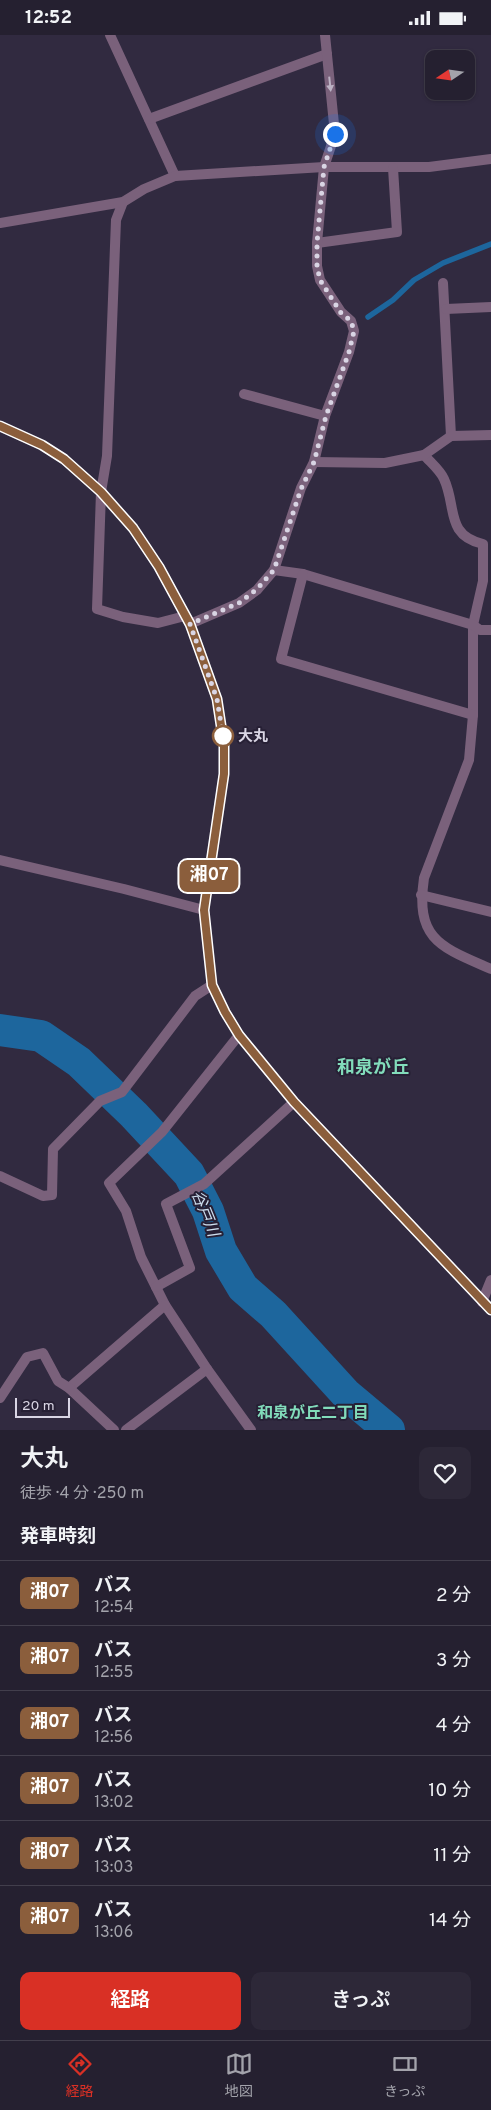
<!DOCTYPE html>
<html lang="ja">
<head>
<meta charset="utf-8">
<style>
  :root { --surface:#252030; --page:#2d2838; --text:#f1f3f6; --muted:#a3a3ab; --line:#423e4c; --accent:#d93025 }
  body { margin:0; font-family:Overpass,"Noto Sans JP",sans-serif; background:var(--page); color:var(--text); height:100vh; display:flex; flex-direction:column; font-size:19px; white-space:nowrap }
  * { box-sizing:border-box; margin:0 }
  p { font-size:16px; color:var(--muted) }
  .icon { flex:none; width:28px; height:28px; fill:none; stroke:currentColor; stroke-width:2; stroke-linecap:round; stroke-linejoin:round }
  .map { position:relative; height:1395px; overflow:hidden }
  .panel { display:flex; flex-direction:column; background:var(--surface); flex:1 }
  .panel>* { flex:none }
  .badge { padding:0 10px; border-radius:8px; font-size:18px; line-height:32px }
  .needle { width:32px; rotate:257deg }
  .fabs { position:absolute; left:425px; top:15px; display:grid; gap:10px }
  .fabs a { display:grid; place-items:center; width:50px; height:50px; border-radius:10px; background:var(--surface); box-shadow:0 1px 4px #0004,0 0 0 1px var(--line); font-size:25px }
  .scale { position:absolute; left:15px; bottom:12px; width:55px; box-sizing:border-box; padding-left:5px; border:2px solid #d9d5e4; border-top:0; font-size:14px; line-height:18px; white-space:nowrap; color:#d9d5e4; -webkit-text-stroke:4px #272035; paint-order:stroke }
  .you { position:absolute; width:25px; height:25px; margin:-12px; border:4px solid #fff; border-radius:50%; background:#1a73e8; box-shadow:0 0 0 8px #1a73e833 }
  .map>.badge { position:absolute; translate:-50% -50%; box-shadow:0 0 0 2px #fff }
  h2 { padding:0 20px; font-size:19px; line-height:45px }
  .round { display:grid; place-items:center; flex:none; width:52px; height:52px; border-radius:10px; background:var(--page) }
  .overview { display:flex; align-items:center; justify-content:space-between; height:85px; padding:0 20px }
  h1 { font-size:24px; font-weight:600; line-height:38px }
  .cta { display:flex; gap:10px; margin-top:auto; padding:10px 20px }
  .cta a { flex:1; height:58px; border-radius:10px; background:var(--accent); color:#fff; font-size:20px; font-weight:600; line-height:58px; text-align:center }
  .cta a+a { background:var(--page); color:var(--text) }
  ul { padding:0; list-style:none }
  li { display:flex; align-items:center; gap:15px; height:65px; padding:0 20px; border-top:1px solid var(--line) }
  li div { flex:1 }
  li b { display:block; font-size:19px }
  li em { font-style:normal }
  li .badge { min-width:55px; font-weight:700; text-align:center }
  .status { display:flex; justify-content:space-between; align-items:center; height:35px; padding:0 25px; background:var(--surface); direction:ltr }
  .status svg { height:14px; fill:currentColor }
  .tab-bar { display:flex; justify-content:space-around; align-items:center; height:70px; border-top:1px solid var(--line); background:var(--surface); font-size:14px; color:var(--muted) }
  .tab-bar a { display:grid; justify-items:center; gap:2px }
  .tab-bar .current { color:var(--accent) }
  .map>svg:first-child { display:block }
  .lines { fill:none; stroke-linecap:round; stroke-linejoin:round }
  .stream { stroke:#1d669d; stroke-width:5.5 }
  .river { stroke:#1d669d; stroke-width:32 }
  .minor { stroke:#7a617b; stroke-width:10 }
  .tertiary { stroke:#7a617b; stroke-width:10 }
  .oneway { fill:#bcb2c4 }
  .line-casing { stroke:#fff; stroke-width:11 }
  .line { stroke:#8b5e3c; stroke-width:8 }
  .walk { stroke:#d9d5e4; stroke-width:5; stroke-dasharray:0 9 }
  .stop-dot { fill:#fff; stroke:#8b5e3c; stroke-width:2.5 }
  .labels { text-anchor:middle; stroke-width:4; stroke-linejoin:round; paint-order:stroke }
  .stop-label { font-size:15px; font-weight:bold; fill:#d9d5e4; stroke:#272035; text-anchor:start }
  .water-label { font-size:16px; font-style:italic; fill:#cddeee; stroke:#272035 }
  .neighbourhood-label { font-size:16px; font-weight:bold; fill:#82dcbb; stroke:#272035 }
  .quarter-label { font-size:18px; font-weight:bold; fill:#82dcbb; stroke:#272035 }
</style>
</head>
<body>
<div class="status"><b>12:52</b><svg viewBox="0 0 49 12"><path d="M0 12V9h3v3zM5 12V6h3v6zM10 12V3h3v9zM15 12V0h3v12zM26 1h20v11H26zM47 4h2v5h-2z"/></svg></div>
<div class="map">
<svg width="491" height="1395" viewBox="0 0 491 1395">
  <rect width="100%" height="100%" fill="#312a40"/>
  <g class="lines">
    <polyline class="stream" points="368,282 393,265 414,245 443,228 491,209"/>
    <polyline class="river" points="0,995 41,1001 79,1027 134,1080 189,1139 208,1176 221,1216 243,1253 273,1279 346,1359 389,1395"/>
    <g class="minor">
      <polyline points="110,0 175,141"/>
      <polyline points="149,84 327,19"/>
      <polyline points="123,167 116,185 107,421 101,457 97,574 123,582 158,588 185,581"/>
      <polyline points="0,188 123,167 144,154 175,141 324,132 429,132 491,124"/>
      <polyline points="317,208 397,197 393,133"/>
      <polyline points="443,248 451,401"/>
      <polyline points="446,274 491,272"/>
      <polyline points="244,359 325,381"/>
      <path d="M 424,420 C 430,427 440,435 444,444 C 457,472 445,500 483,509 L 483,546 L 473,590 L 473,680 L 469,725 L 424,843 C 415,905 441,912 491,934"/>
      <polyline points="314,427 385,428 424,420 451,401 491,400"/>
      <polyline points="274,535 303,539 473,590 480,595 491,595"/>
      <polyline points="303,539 281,624 473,680"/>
      <polyline points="190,589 239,568 257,555 274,535 301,453 314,427 325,381 349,317 354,296 351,286 341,277 320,245 317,231 317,208 324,132 335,99 325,0"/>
      <polyline points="0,825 124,854 204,875"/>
      <polyline points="421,860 491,877"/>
      <polyline points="239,1000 162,1097 109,1148 126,1176 141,1222 165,1270 207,1334 251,1395"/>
      <polyline points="0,1141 43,1161 52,1160 53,1114 100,1066 122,1057 195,961 212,950"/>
      <polyline points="156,1252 190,1233 166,1169 204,1149 294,1067"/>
      <polyline points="482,1267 491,1245"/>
      <polyline points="69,1353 165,1270"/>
      <polyline points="0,1363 27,1322 43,1318 58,1346 69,1353 114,1395"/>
      <polyline points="126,1395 207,1334"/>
    </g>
    <polyline class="tertiary" points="0,391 42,410 64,424 101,457 133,493 159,532 190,589 217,664 224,710 224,739 204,875 212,950 225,977 239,1000 294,1067 491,1275"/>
  </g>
  <defs><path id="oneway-solid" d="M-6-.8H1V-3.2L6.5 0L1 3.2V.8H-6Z" transform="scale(1.25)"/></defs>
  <use class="oneway" href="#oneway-solid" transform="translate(330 49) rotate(84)"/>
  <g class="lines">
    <defs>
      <polyline id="line" points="0,391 42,410 64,424 101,457 133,493 159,532 190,589 217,664 224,710 224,739 204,875 212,950 225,977 239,1000 294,1067 491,1275"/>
    </defs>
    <use href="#line" class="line-casing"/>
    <use href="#line" class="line"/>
    <polyline class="walk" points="223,701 217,664 190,589 239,568 257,554 274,535 301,454 314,427 326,381 349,317 354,296 351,286 341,278 320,245 317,231 317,208 324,132 335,99"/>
  </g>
  <circle class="stop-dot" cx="223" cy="701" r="10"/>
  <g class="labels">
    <g class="stop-label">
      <text x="238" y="706">大丸</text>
    </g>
    <g class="water-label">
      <text transform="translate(206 1178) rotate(68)" y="6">谷戸川</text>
    </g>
    <g class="neighbourhood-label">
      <text x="313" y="1383">和泉が丘二丁目</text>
    </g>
    <g class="quarter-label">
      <text x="373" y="1038">和泉が丘</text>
    </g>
  </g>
</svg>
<div class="fabs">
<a><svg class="needle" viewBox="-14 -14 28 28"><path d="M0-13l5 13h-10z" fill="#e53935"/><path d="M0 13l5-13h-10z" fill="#a3a3ab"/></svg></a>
</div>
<div class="scale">20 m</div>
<div class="you" style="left:335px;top:99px"></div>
<b class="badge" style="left:209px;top:841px;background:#8b5e3c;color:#fff">湘07</b>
</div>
<section class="panel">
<div class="overview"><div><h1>大丸</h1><p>徒歩 · 4 分 · 250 m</p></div><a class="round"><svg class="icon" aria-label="heart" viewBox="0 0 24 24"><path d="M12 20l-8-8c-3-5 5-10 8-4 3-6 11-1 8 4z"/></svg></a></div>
<h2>発車時刻</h2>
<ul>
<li><span class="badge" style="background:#8b5e3c;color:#fff">湘07</span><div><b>バス</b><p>12:54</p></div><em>2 分</em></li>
<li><span class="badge" style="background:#8b5e3c;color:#fff">湘07</span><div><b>バス</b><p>12:55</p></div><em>3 分</em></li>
<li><span class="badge" style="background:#8b5e3c;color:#fff">湘07</span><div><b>バス</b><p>12:56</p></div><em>4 分</em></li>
<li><span class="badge" style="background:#8b5e3c;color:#fff">湘07</span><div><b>バス</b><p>13:02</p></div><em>10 分</em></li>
<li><span class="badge" style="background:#8b5e3c;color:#fff">湘07</span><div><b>バス</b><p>13:03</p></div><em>11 分</em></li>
<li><span class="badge" style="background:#8b5e3c;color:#fff">湘07</span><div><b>バス</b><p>13:06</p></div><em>14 分</em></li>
</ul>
<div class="cta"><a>経路</a><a>きっぷ</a></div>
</section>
<nav class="tab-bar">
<a class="current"><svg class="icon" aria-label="directions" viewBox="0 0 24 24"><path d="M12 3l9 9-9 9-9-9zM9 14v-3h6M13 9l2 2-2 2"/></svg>経路</a>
<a><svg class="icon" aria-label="map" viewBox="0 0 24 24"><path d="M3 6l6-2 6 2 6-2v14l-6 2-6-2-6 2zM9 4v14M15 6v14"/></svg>地図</a>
<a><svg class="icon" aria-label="tickets" viewBox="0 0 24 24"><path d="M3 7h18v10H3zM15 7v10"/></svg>きっぷ</a>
</nav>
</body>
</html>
